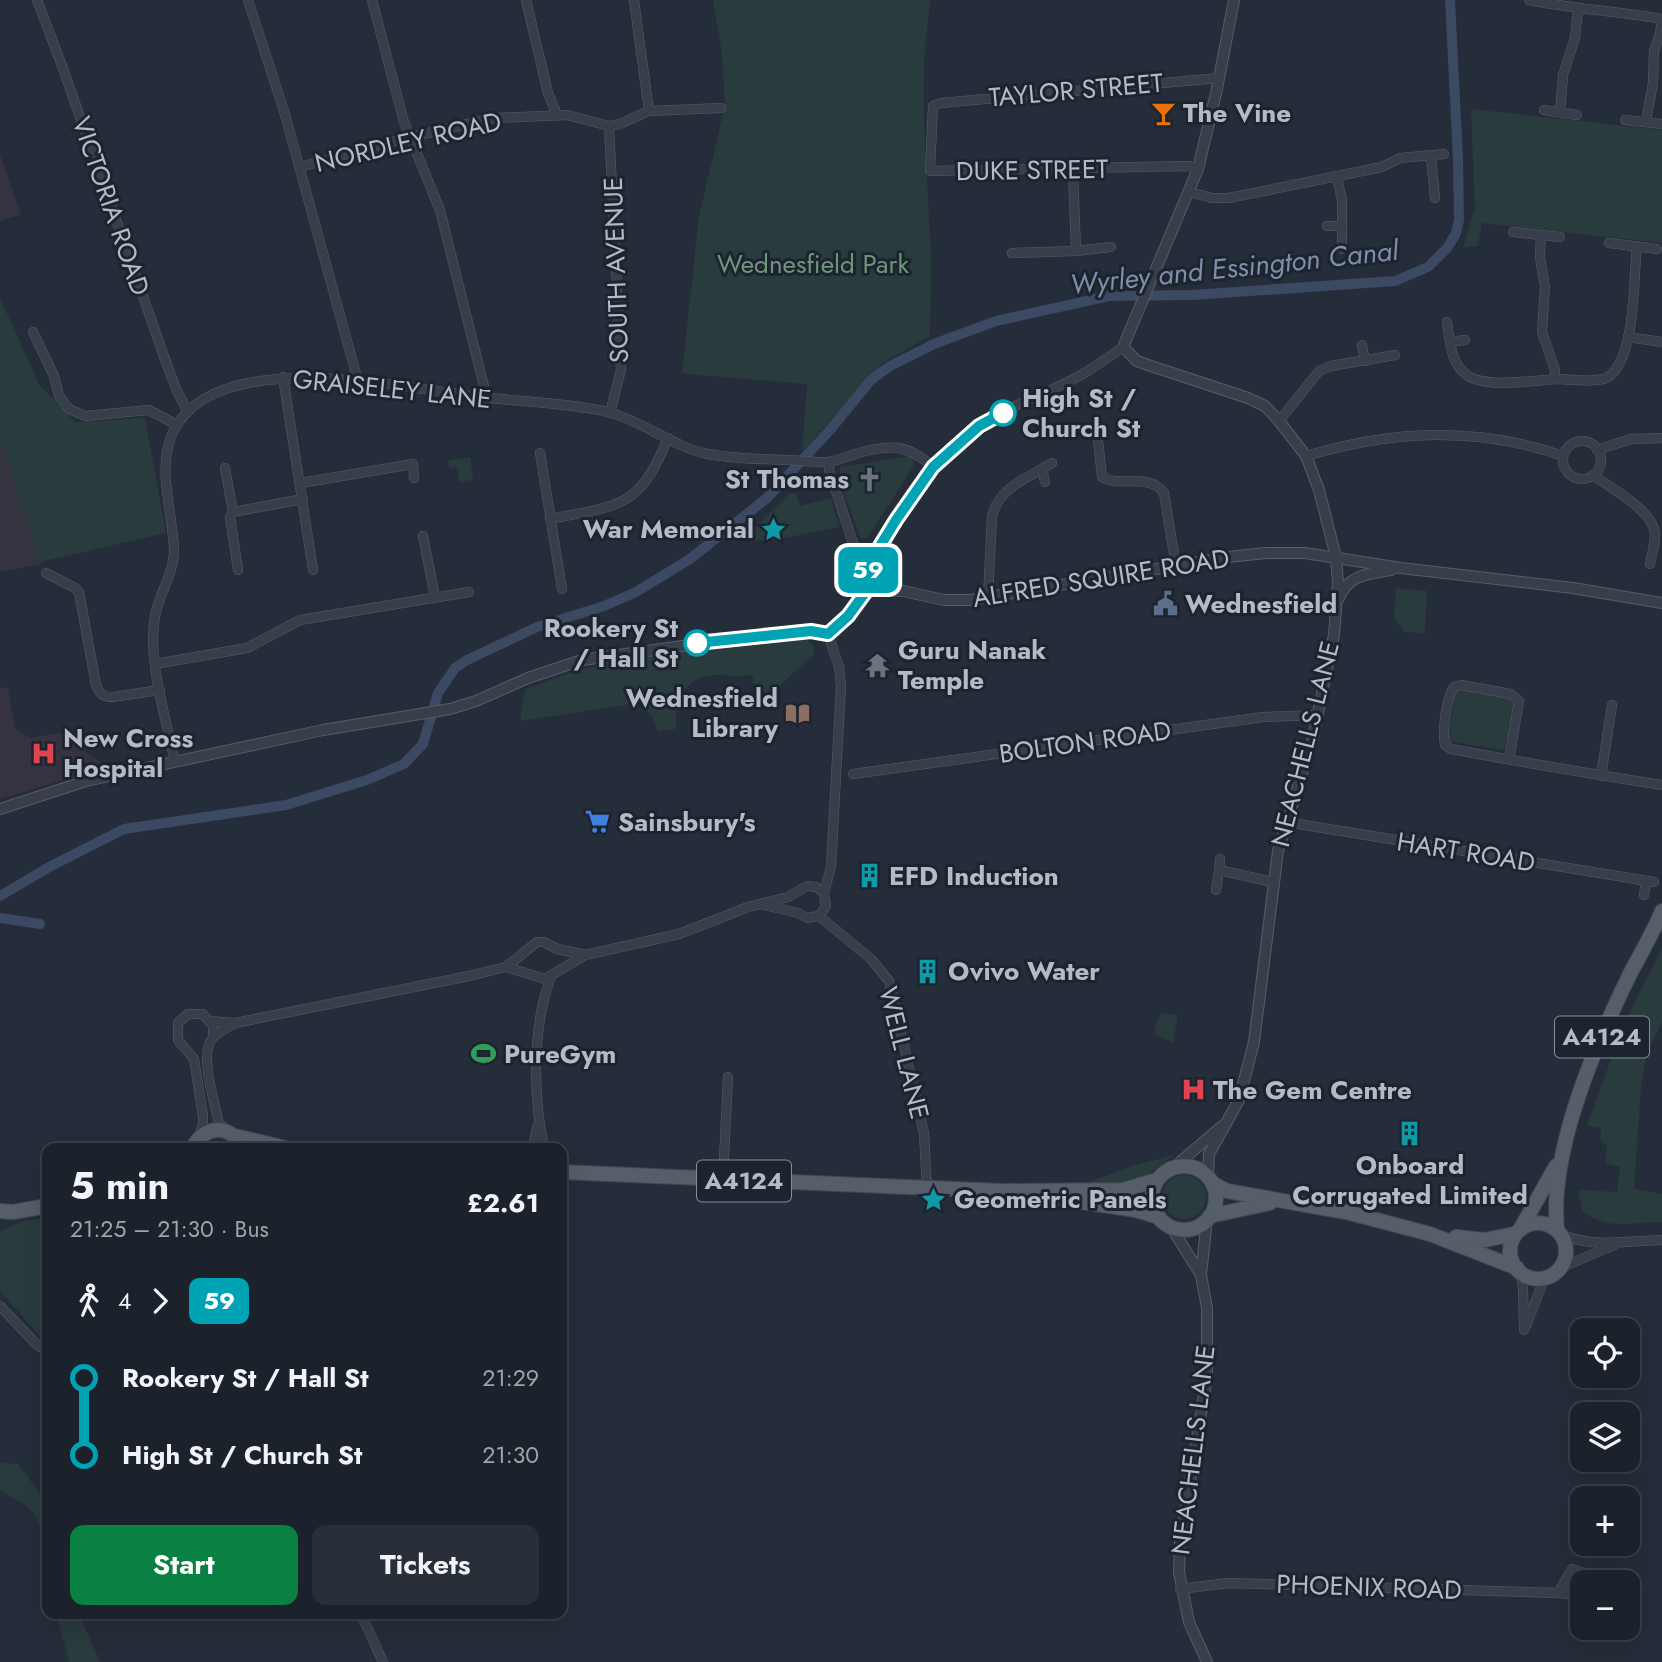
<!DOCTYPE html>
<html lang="en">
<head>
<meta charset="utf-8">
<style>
  :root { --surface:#1c222c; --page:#292f38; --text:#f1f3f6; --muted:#a0a4a9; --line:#3a3f48; --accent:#0b8043 }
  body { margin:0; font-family:Jost,sans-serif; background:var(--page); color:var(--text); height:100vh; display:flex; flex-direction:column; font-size:26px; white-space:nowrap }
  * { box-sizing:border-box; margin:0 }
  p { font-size:23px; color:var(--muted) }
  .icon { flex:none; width:38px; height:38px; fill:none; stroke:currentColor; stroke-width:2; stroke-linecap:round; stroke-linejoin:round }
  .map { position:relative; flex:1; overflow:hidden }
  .side { position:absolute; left:42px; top:1143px; width:525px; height:476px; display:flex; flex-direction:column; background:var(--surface); border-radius:14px; box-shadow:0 7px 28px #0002,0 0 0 2px var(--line) }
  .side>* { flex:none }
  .badge { padding:0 14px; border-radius:10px; font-size:24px; line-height:46px }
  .buttons { position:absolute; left:1570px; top:1318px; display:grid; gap:14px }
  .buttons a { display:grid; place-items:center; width:70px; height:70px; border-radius:14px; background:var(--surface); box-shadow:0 7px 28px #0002,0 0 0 2px var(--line); font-size:35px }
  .map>.badge { position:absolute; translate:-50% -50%; box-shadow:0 0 0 4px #fff }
  .legs { display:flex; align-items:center; gap:10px; height:77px; padding:0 28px; font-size:23px }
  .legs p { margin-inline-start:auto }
  .overview { display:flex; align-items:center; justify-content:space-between; height:119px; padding:0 28px }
  h1 { font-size:38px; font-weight:700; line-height:52px }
  .primary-button { display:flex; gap:14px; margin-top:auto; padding:14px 28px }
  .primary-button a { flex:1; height:80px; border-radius:14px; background:var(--accent); color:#fff; font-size:28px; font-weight:700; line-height:80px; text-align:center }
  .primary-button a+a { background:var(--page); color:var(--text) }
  ul { padding:0 28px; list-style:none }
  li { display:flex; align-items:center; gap:24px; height:77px; font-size:26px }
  li i { display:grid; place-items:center; width:10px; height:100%; margin:0 9px; background:currentColor }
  li i::after { content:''; width:18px; height:18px; margin:-9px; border:5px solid; border-radius:50%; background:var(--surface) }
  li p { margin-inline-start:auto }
  li:first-child i { background:linear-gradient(#0000 50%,currentColor 0) }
  li:last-child i { background:linear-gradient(currentColor 50%,#0000 0) }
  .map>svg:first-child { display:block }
  .medical { fill:#35333f }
  .green { fill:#293b3d }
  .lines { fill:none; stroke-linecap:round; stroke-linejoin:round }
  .canal { stroke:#3b4962; stroke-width:10 }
  .minor-casing { stroke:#565d68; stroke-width:10 }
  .tertiary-casing { stroke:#565d68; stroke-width:12 }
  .primary-casing { stroke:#414853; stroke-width:16 }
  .minor { stroke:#383f4a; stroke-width:9 }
  .tertiary { stroke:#383f4a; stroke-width:10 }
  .primary { stroke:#565e6a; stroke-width:14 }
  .line-1-casing { stroke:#fff; stroke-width:16 }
  .line-1 { stroke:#00a3b4; stroke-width:10 }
  .stop-1-dot { fill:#fff; stroke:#00a3b4; stroke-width:3.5 }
  .labels { text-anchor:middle; stroke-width:6; stroke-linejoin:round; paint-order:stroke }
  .shield { fill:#1d242f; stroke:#878d99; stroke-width:2 }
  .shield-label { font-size:24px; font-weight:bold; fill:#b4bac6 }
  .street-label { font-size:26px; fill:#b4bac6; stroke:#1d242f }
  .poi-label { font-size:26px; font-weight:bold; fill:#b4bac6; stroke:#1d242f; text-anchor:start }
  .park-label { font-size:26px; fill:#6d9578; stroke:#1d242f }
  .stop-label { font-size:26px; font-weight:bold; fill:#b4bac6; stroke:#1d242f; text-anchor:start }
  .water-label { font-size:28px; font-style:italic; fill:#7d8eab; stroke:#1d242f }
</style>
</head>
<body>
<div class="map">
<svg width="1662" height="1662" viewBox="0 0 1662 1662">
  <rect width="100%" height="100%" fill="#252d3a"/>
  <g class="medical">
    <polygon points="0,154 21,215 0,221"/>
    <polygon points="0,438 41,564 0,572"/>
    <polygon points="8,687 15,729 30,738 59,733 107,767 0,799 0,688"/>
  </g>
  <g class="green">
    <path d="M 713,0 L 931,0 C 916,84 928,170 931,256 C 932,282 930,309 930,336 L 883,363 L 802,452 L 807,384 L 687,374 L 682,372 L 699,216 L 725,106 L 722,53 Z"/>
    <polygon points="1471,109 1662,130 1662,243 1482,223 1478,246 1463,248 1475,207"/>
    <polygon points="0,298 39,384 75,422 145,418 166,533 40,562 0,438"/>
    <polygon points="911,456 914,461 913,467 867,538 861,538 839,481 840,467"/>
    <polygon points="470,457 473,480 459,482 457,467 449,468 448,461"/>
    <polygon points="796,493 800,506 831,498 839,527 775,540 752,541 752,530 789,494"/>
    <polygon points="1396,588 1427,591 1425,633 1404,632 1394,617"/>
    <path d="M 787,639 L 806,639 L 814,646 L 814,654 L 772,693 L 764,698 C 753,695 755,685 752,675 C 740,677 730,675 718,675 C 686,674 674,701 676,729 L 658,731 L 652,717 L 639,703 L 520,721 L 525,689 L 579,670 L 634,659 Z"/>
    <polygon points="1462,689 1512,698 1515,705 1507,747 1504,750 1448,741 1455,692"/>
    <path d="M 1662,949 L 1662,1022 L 1647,1053 L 1641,1086 L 1634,1189 L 1662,1194 L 1662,1222 C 1631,1222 1608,1231 1582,1211 L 1578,1190 L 1617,1192 L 1620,1167 L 1605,1163 L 1607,1146 L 1600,1140 L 1601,1128 L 1587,1126 L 1624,1023 Z"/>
    <polygon points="1162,1013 1178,1015 1173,1043 1154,1034 1156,1022"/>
    <polygon points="1174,1155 1142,1179 1130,1183 1092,1186 1092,1181 1135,1165"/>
    <circle cx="1184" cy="1197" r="22"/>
    <polygon points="47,1217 47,1342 41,1337 0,1291 0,1231 24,1221"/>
    <path d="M 0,1463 L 18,1464 L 47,1503 L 47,1577 C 41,1553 48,1521 24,1504 C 17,1499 8,1496 0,1490 Z"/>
    <polygon points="56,1614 81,1614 82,1621 100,1662 69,1662"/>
  </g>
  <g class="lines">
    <g class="canal">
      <polyline points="0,896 51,866 124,829 286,805 367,780 404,764 423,744 438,693 455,668 467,660 537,627 604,606 636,592 690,559 767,498 830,430 871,380 890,366 934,344 996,321 1109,296 1192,295 1395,281 1428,267 1448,247 1456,233 1459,220 1458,159 1450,0"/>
      <polyline points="0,918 40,924"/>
    </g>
    <defs>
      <g id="minor">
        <polyline points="37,0 61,63 166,362 177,391 188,412"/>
        <polyline points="248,0 284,111 358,381"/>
        <polyline points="372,0 404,122 440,210 487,398"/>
        <polyline points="526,0 548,93 557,115"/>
        <polyline points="634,0 649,111"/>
        <path d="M 1529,0 C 1573,9 1617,11 1662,19"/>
        <polyline points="1544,110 1577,115"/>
        <polyline points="1560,112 1563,75 1575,38 1578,9"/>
        <polyline points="1625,120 1662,124"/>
        <polyline points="1646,122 1653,83 1654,51 1660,34 1662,19"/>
        <polyline points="609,126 621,370 610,413"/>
        <polyline points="1431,156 1435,198"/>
        <polyline points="300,167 406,138 494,118 567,115 609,126 620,124 649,111 721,108"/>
        <polyline points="1198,169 1189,166 930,171 933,106 941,103 1219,78"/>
        <polyline points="1073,170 1076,251"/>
        <polyline points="1337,177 1342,201 1342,249"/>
        <polyline points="1189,192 1212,198 1229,198 1382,167 1400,158 1444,154"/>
        <polyline points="1327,226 1341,226"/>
        <polyline points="1513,232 1560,237"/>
        <polyline points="1541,235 1540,257 1545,287 1542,332 1555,370 1555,379"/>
        <polyline points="1609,243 1657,249"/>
        <polyline points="1012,253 1076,251 1111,247"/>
        <path d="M 1447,322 C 1450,340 1450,363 1467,375 C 1485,389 1535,380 1557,379 C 1569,379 1582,382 1595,380 C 1602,380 1609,378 1614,372 C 1636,343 1633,282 1637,246"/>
        <polyline points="33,332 54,376 59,396 69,409 85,416 149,410 177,425"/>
        <polyline points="1628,337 1662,342"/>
        <polyline points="1450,342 1465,340"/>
        <polyline points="1362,345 1365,361"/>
        <polyline points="283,377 313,570"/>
        <polyline points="1279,421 1319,371 1331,366 1395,355"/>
        <path d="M 1098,440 L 1102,477 C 1121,488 1149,472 1164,493 L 1176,566"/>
        <circle cx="1582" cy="460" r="19"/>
        <polyline points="1597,450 1631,439 1662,438"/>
        <polyline points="540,453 562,589"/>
        <path d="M 1306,456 C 1393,430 1477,426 1563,456"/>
        <polyline points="829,462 829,470 853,543 861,553 872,559"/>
        <polyline points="225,468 233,512"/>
        <polyline points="1042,469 1045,482"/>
        <path d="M 1593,475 C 1610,487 1645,507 1653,526 C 1658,536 1652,553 1650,564"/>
        <polyline points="301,483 413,464 414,478"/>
        <path d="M 550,519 C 620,505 639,509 668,438"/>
        <polyline points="423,536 435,597"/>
        <polyline points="238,570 230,517 233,512 303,499"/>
        <path d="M 46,573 L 75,588 L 79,592 L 96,685 C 100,694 103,697 113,697 L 160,690"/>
        <path d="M 867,590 C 865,565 880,547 892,527 C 915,489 943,452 979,427 C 1013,403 1053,392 1088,371 C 1100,363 1112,355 1123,347"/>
        <path d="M 988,597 L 992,517 C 998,487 1028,478 1052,463"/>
        <polyline points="155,664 247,648 300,620 469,592"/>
        <path d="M 1509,760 L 1519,701 L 1511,694 L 1461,685 L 1454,687 C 1446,698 1442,732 1445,745 L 1451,749 C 1521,762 1591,774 1662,785"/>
        <path d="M 175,762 C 166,717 147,661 155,616 C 159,594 174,573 174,550 C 173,512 156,469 173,432 C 215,345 398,387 473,396 C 518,402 564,402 608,412 C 643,421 673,447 708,454 C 734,459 761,459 787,460 C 800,460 814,463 827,462 C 836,461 846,457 855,454 C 888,444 907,443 933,467"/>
        <polyline points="853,774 1263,717 1318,715"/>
        <polyline points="1601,776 1612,705"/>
        <polyline points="1286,822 1654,882"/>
        <polyline points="1219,870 1220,859"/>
        <polyline points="1216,890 1219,870 1273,882"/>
        <polyline points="1644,895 1646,881"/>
        <polyline points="760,904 798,913 807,918 819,916 826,906 824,893 831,867 841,686 839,667 828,634"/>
        <polyline points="819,916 871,959 889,981 924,1133 927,1189"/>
        <polyline points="506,967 545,979 585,955 679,934 748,907 788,897 807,886 816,887 824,893"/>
        <polyline points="210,1021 235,1023 469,976 506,967 537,942 544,942 557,949 585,955"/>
        <path d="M 228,1131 L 219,1123 L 217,1115 C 213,1097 200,1054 212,1039 C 217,1032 227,1028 235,1023"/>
        <polyline points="197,1139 203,1125 203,1116 194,1059 178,1040 178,1023 188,1014 203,1014 213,1026 213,1037"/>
        <polyline points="533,1148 537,1127"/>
        <path d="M 544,1148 C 533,1097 532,1026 551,977"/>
        <polyline points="723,1180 728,1077"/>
        <path d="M 1562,1235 C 1594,1248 1628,1241 1662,1240"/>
        <polyline points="1560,1268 1614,1245"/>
        <polyline points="1520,1271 1523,1288 1524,1330"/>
        <polyline points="0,1306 37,1345 47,1351"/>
        <polyline points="1526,1326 1545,1277"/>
        <polyline points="1180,1589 1228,1583 1558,1593"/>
        <polyline points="1582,1589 1569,1594 1558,1593 1572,1569 1581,1572 1585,1582"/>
        <polyline points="361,1614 383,1662"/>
      </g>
      <g id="tertiary">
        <path d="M 1339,598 C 1349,574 1368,574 1391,570"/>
        <polyline points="0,809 86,781 323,730 450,709 476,701 528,678 582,660 755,636 812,631 828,634 848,616 867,590 903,591 944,600 971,600 1228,557 1266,553 1305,553 1401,568 1573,588 1662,603"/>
        <polyline points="1173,1168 1222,1126"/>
        <polyline points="1208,1177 1209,1154 1239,1100 1254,1042 1278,851 1313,738 1334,635 1338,583 1336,557 1319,490 1306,456 1279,421 1265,406 1248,398 1148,365 1137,361 1123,347 1198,169 1217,89 1234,0"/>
        <polyline points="1207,1219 1201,1275 1207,1308 1207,1377 1180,1543 1179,1572 1189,1622 1207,1662"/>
        <polyline points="1171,1227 1201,1275"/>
      </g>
      <g id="primary">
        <polyline points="235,1136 286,1148"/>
        <path d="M 193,1148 C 203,1125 232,1123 241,1148"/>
        <circle cx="1184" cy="1198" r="32"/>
        <polyline points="562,1172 1001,1191 1123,1190 1157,1180"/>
        <polyline points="1212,1183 1227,1191 1346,1212 1430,1234 1517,1268"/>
        <polyline points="1055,1198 1136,1210 1159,1217"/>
        <polyline points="0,1211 13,1212 47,1206"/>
        <polyline points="1210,1216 1270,1203"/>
        <circle cx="1538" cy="1251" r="28"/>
        <polyline points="1521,1228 1556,1166"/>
        <path d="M 1557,1230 C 1549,1152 1596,1043 1630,974 C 1641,953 1653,933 1662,911"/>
        <polyline points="1456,1237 1485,1240 1514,1234"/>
      </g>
    </defs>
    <use href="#minor" class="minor-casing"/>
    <use href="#tertiary" class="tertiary-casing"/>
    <use href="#primary" class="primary-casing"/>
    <use href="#minor" class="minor"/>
    <use href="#tertiary" class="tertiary"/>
    <use href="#primary" class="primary"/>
  </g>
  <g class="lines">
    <defs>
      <polyline id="line-1" points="697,643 811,631 828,634 848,616 867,590 866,578 872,559 896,520 933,467 979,426 1003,413"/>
    </defs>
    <use href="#line-1" class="line-1-casing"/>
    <use href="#line-1" class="line-1"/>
  </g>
  <defs>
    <symbol id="bar-bare" viewBox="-9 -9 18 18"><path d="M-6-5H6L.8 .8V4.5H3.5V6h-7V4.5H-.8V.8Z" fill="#e8710a" stroke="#1d242f" stroke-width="2.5" paint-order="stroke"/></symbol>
    <symbol id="church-bare" viewBox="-9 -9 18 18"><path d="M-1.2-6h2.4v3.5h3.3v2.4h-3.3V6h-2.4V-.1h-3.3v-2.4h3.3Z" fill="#6b7280" stroke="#1d242f" stroke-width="2.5" paint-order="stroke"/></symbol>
    <symbol id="sight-bare" viewBox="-9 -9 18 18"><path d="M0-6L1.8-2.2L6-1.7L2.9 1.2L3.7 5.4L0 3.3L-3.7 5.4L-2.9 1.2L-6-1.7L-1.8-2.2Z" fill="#0f9aa8" stroke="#1d242f" stroke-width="2.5" paint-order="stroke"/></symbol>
    <symbol id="civic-bare" viewBox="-9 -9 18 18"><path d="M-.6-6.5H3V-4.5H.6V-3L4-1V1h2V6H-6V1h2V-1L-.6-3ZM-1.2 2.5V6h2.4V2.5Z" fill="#5c6f8a" stroke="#1d242f" stroke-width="2.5" paint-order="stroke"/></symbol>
    <symbol id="temple-bare" viewBox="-9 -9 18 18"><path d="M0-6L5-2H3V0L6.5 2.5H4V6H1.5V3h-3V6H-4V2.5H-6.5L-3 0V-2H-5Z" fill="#6b7280" stroke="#1d242f" stroke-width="2.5" paint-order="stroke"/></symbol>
    <symbol id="library-bare" viewBox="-9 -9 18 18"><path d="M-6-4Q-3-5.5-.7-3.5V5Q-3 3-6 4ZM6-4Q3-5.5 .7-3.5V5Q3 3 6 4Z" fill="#8d6e63" stroke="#1d242f" stroke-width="2.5" paint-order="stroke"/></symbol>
    <symbol id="hospital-bare" viewBox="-9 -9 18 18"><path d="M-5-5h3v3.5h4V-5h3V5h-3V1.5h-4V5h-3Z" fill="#e0444e" stroke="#1d242f" stroke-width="2.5" paint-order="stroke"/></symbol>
    <symbol id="supermarket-bare" viewBox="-9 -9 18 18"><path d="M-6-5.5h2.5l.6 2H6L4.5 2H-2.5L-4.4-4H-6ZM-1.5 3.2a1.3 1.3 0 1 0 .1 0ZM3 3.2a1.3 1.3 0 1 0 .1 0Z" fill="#3f7fe0" stroke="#1d242f" stroke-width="2.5" paint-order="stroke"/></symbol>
    <symbol id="building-bare" viewBox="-9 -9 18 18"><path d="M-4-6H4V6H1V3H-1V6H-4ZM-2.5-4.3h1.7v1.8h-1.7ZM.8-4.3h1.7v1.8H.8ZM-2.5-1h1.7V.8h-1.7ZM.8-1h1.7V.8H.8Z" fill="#0f9aa8" stroke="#1d242f" stroke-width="2.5" paint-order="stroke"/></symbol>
    <symbol id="stadium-bare" viewBox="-9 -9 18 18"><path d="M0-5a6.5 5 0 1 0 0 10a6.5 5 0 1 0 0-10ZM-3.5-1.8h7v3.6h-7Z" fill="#2e9e5b" stroke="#1d242f" stroke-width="2.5" paint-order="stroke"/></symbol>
  </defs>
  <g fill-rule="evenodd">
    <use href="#bar-bare" x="1146" y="96" width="35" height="35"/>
    <use href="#church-bare" x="852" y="462" width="35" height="35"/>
    <use href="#sight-bare" x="756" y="512" width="35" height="35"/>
    <use href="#civic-bare" x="1148" y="586" width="35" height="35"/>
    <use href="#temple-bare" x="860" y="648" width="35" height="35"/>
    <use href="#library-bare" x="780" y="696" width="35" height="35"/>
    <use href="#hospital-bare" x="26" y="736" width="35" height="35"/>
    <use href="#supermarket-bare" x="580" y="804" width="35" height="35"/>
    <use href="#building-bare" x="852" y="858" width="35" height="35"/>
    <use href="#building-bare" x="910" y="954" width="35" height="35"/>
    <use href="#stadium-bare" x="466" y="1036" width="35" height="35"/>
    <use href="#hospital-bare" x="1176" y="1072" width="35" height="35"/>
    <use href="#building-bare" x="1392" y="1116" width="35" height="35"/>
    <use href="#sight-bare" x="916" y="1182" width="35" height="35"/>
  </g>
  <g class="stop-1-dot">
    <circle cx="1003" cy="413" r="12"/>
    <circle cx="697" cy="643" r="12"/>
  </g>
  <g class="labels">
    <g class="shield">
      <rect x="1555" y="1016.5" width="94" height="41" rx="5"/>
      <rect x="697" y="1160.5" width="94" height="41" rx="5"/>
    </g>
    <g class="shield-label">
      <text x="1602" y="1045">A4124</text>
      <text x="744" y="1189">A4124</text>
    </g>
    <g class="street-label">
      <text transform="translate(1076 90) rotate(-5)" y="9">TAYLOR STREET</text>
      <text transform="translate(408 142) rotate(-13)" y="9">NORDLEY ROAD</text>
      <text transform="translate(1032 170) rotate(-1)" y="9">DUKE STREET</text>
      <text transform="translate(111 206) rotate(71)" y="9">VICTORIA ROAD</text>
      <text transform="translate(616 270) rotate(-92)" y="9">SOUTH AVENUE</text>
      <text transform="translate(392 389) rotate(6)" y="9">GRAISELEY LANE</text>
      <text transform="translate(1101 578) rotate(-9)" y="9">ALFRED SQUIRE ROAD</text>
      <text transform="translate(1085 742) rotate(-8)" y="9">BOLTON ROAD</text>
      <text transform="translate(1305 744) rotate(-76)" y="9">NEACHELLS LANE</text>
      <text transform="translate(1466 852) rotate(9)" y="9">HART ROAD</text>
      <text transform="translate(904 1053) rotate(76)" y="9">WELL LANE</text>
      <text transform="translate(1193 1450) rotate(-83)" y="9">NEACHELLS LANE</text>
      <text transform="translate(1369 1587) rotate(2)" y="9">PHOENIX ROAD</text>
    </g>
    <g class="poi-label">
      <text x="1183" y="122">The Vine</text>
      <text x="849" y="488" text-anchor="end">St Thomas</text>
      <text x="754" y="538" text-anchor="end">War Memorial</text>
      <text x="1185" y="613">Wednesfield</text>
      <text x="898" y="659">Guru Nanak<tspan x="898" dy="30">Temple</tspan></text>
      <text x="778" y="707" text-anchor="end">Wednesfield<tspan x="778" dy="30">Library</tspan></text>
      <text x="63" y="747">New Cross<tspan x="63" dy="30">Hospital</tspan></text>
      <text x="618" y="831">Sainsbury's</text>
      <text x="889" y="885">EFD Induction</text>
      <text x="948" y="980">Ovivo Water</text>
      <text x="504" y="1063">PureGym</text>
      <text x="1213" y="1099">The Gem Centre</text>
      <text x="1410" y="1174" text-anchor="middle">Onboard<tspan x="1410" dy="30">Corrugated Limited</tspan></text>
      <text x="954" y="1208">Geometric Panels</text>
    </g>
    <g class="park-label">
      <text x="813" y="273">Wednesfield Park</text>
    </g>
    <g class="stop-label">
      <text x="1022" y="407">High St /<tspan x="1022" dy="30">Church St</tspan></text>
      <text x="678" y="637" text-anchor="end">Rookery St<tspan x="678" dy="30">/ Hall St</tspan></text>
    </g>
    <g class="water-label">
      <text transform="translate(1234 267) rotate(-6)" y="10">Wyrley and Essington Canal</text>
    </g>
  </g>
</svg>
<div class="buttons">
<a><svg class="icon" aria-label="locate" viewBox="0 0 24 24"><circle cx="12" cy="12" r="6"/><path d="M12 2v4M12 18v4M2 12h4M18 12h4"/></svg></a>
<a><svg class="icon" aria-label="layers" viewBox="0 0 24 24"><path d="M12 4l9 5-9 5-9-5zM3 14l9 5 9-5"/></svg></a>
<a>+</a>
<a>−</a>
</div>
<b class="badge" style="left:868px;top:570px;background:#00a3b4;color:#fff">59</b>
<section class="side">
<div class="overview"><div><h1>5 min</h1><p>21:25 – 21:30 · Bus</p></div><b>£2.61</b></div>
<div class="legs"><svg class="icon" aria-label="walk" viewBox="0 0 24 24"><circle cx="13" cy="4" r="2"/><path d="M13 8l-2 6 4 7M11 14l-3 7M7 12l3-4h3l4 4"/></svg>4<svg class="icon" aria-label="forward" viewBox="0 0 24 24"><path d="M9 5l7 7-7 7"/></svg><b class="badge" style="background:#00a3b4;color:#fff">59</b></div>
<ul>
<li><i style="color:#00a3b4"></i><b>Rookery St / Hall St</b><p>21:29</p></li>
<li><i style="color:#00a3b4"></i><b>High St / Church St</b><p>21:30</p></li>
</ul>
<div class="primary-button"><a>Start</a><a>Tickets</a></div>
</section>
</div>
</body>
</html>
